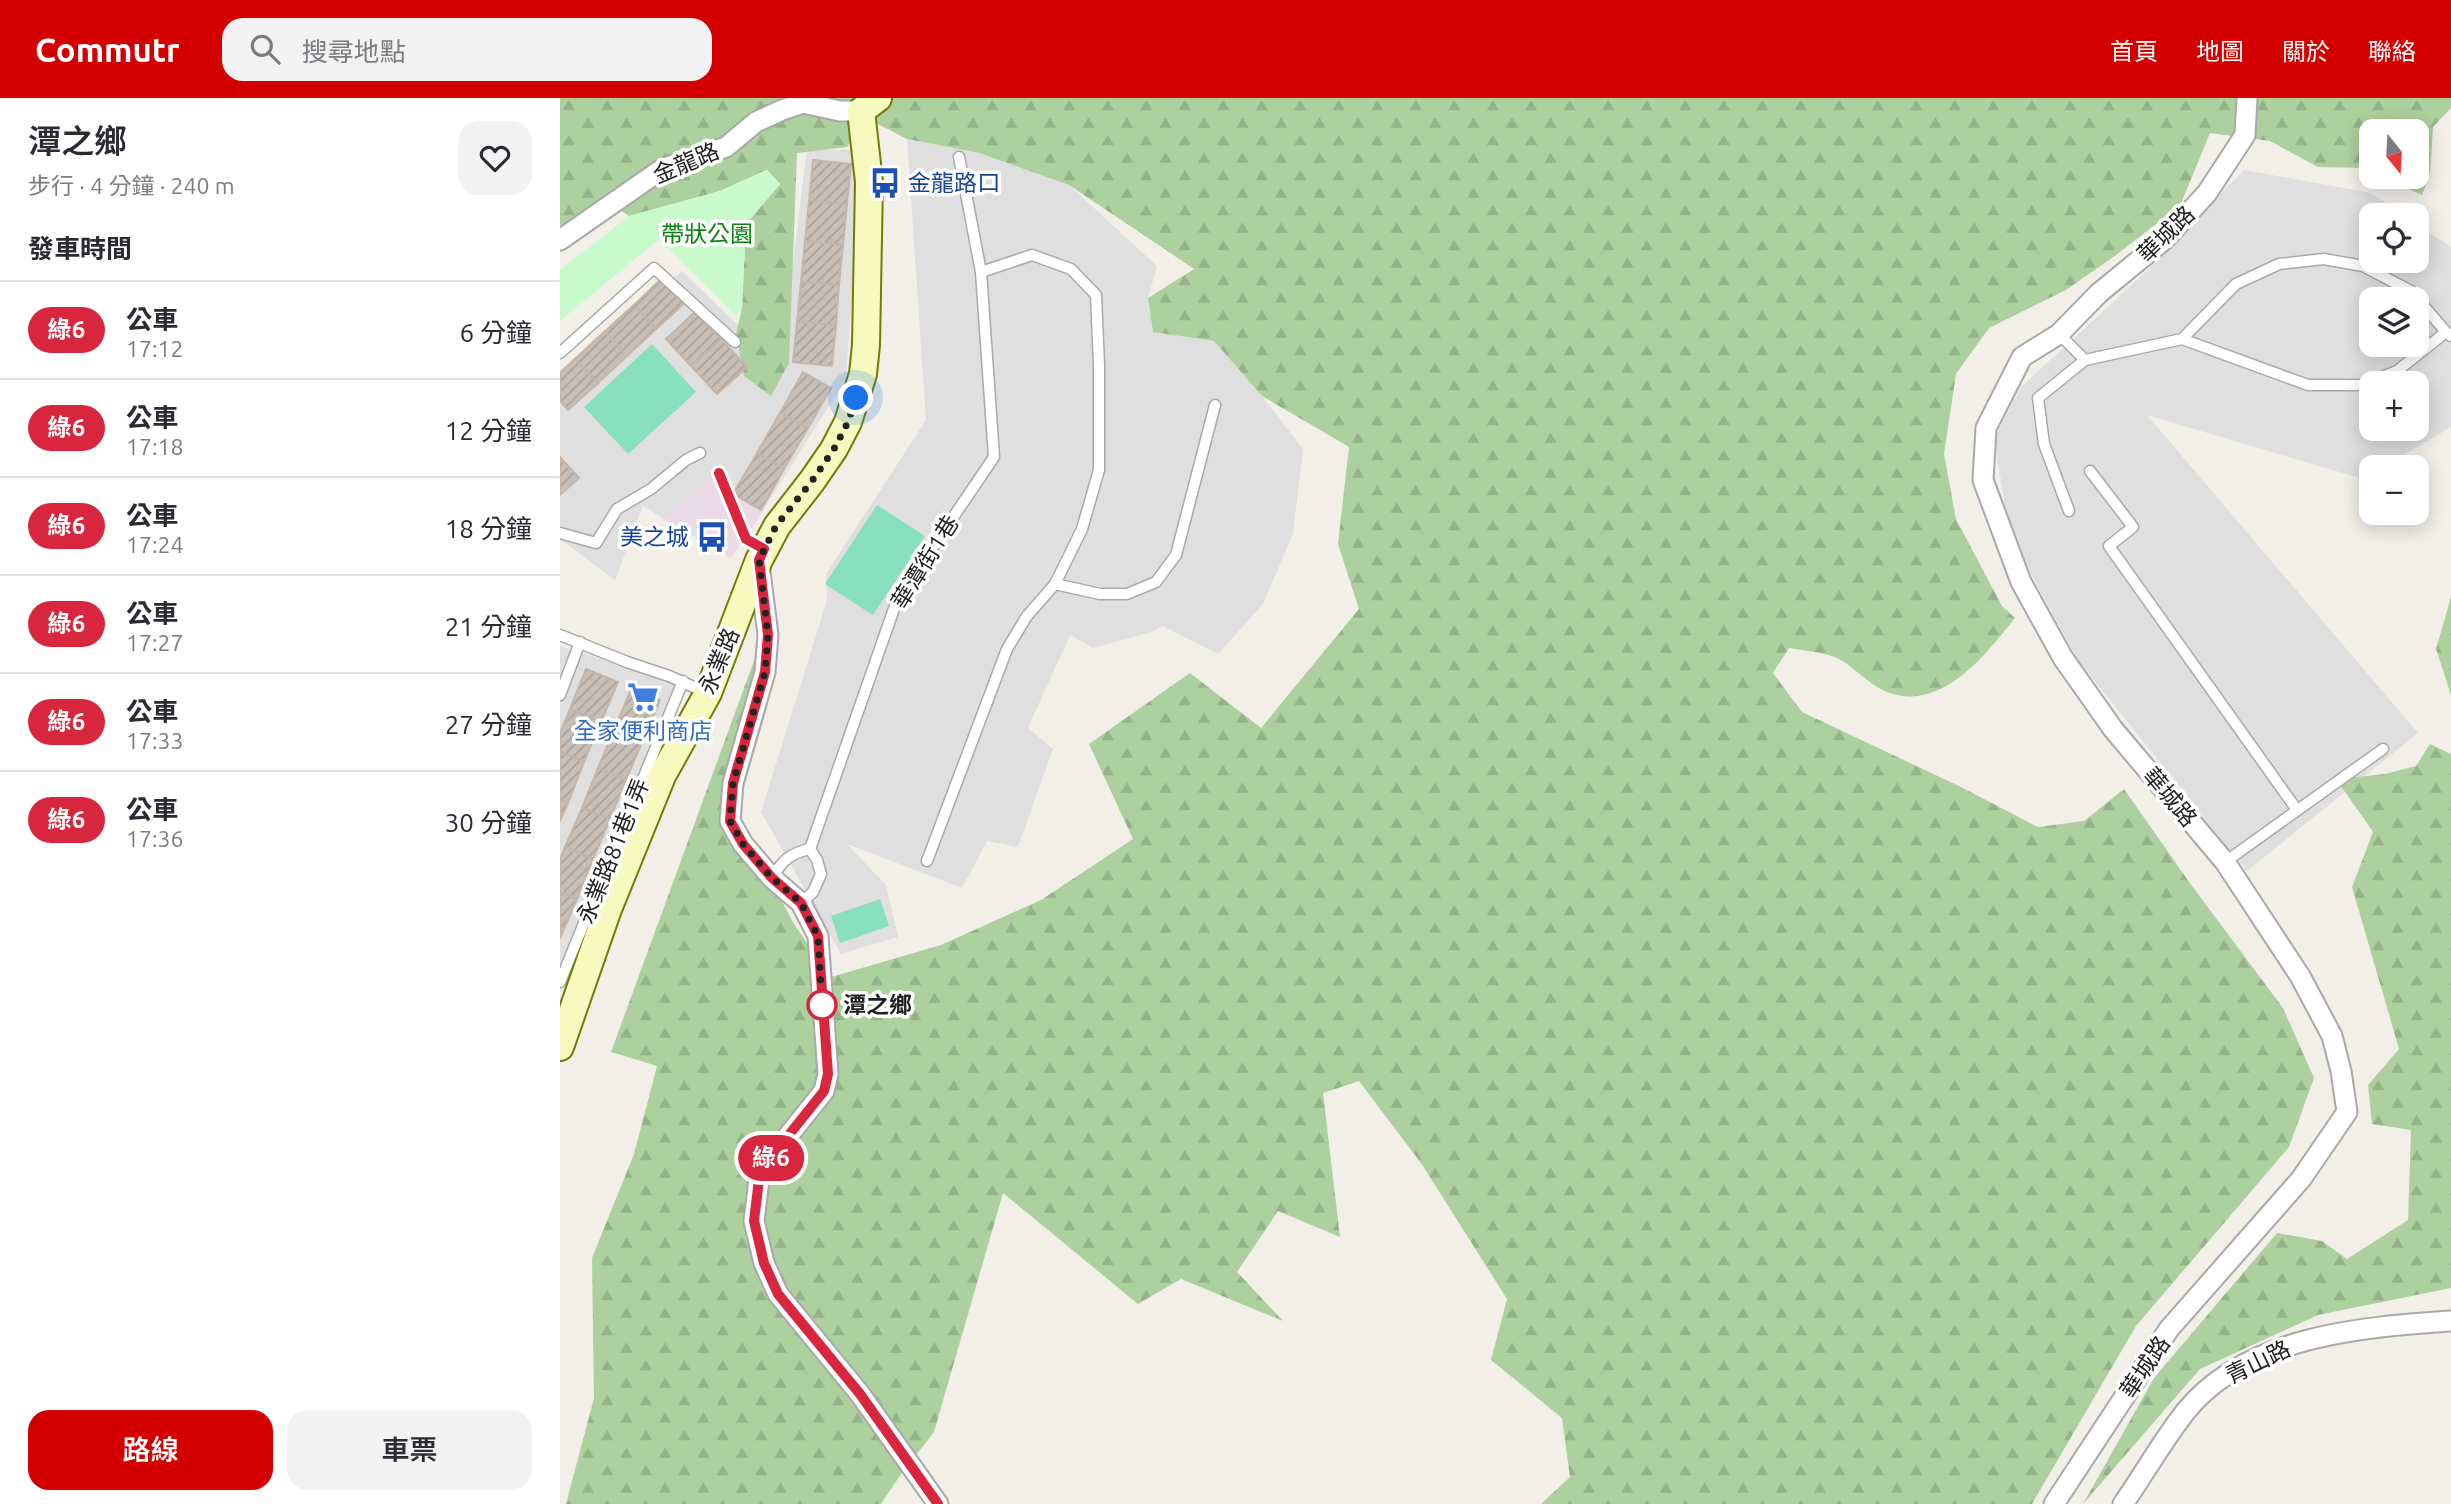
<!DOCTYPE html>
<html lang="zh-TW">
<head>
<meta charset="utf-8">
<style>
  :root { --surface:#fff; --page:#f2f2f3; --text:#2b2b33; --muted:#7c7c81; --line:#e1e1e2; --accent:#d40000 }
  body { margin:0; font-family:Ubuntu,"Noto Sans TC",sans-serif; background:var(--page); color:var(--text); height:100vh; display:flex; flex-direction:column; font-size:26px; white-space:nowrap }
  * { box-sizing:border-box; margin:0 }
  p { font-size:23px; color:var(--muted) }
  .icon { flex:none; width:38px; height:38px; fill:none; stroke:currentColor; stroke-width:2; stroke-linecap:round; stroke-linejoin:round }
  .map { position:relative; flex:1; overflow:hidden }
  .sheet { display:flex; flex-direction:column; background:var(--surface); width:560px }
  .sheet>* { flex:none }
  .badge { padding:0 14px; border-radius:23px; font-size:24px; line-height:46px }
  .needle { width:46px; rotate:162deg }
  .controls { position:absolute; left:1799px; top:21px; display:grid; gap:14px }
  .controls a { display:grid; place-items:center; width:70px; height:70px; border-radius:14px; background:var(--surface); box-shadow:0 4px 18px #0003; font-size:35px }
  .you { position:absolute; width:35px; height:35px; margin:-18px; border:5px solid #fff; border-radius:50%; background:#1a73e8; box-shadow:0 0 0 10px #1a73e833 }
  .map>.badge { position:absolute; translate:-50% -50%; box-shadow:0 0 0 4px #fff }
  h2 { padding:0 28px; font-size:26px; line-height:63px }
  .round { display:grid; place-items:center; flex:none; width:74px; height:74px; border-radius:21px; background:var(--page) }
  .headline { display:flex; align-items:center; justify-content:space-between; height:119px; padding:0 28px }
  h1 { font-size:33px; font-weight:600; line-height:52px }
  .button { display:flex; gap:14px; margin-top:auto; padding:14px 28px }
  .button a { flex:1; height:80px; border-radius:21px; background:var(--accent); color:#fff; font-size:28px; font-weight:600; line-height:80px; text-align:center }
  .button a+a { background:var(--page); color:var(--text) }
  ul { padding:0; list-style:none }
  li { display:flex; align-items:center; gap:21px; height:98px; padding:0 28px; border-top:2px solid var(--line) }
  li div { flex:1 }
  li b { display:block; font-size:26px }
  li em { font-style:normal }
  li .badge { min-width:77px; font-weight:700; text-align:center }
  header { display:flex; align-items:center; gap:42px; box-sizing:border-box; height:98px; padding:0 35px; background:var(--accent); color:#fff }
  header strong { font-size:33px }
  nav { display:flex; gap:38px; margin-inline-start:auto; font-size:24px }
  .search { width:490px; height:63px; background:var(--page); display:flex; align-items:center; gap:18px; box-sizing:border-box; padding:0 24px; border-radius:21px; color:var(--muted); font-size:26px }
  main { display:flex; flex:1; min-height:0 }
  .map>svg:first-child { display:block }
  .residential { fill:#e0dfdf; fill-rule:evenodd }
  .industrial { fill:#ebdbe8 }
  .forest { fill:url(#forest-firs) }
  .park { fill:#c8facc }
  .pitch { fill:#88e0be }
  .building { fill:url(#building-hatch); stroke:#c4b6ab; stroke-width:2 }
  .lines { fill:none; stroke-linecap:round; stroke-linejoin:round }
  .lane-casing { stroke:#a9a9a9; stroke-width:13 }
  .street-casing { stroke:#a9a9a9; stroke-width:23 }
  .secondary-casing { stroke:#707d05; stroke-width:30 }
  .lane { stroke:#fff; stroke-width:10 }
  .street { stroke:#fff; stroke-width:19 }
  .secondary { stroke:#f7fabf; stroke-width:26 }
  .line-casing { stroke:#fff; stroke-width:16 }
  .line { stroke:#d7263d; stroke-width:10 }
  .walk { stroke:#222; stroke-width:7; stroke-dasharray:0 12.6 }
  .stop-dot { fill:#fff; stroke:#d7263d; stroke-width:3.5 }
  .labels { text-anchor:middle; stroke-width:7; stroke-linejoin:round; paint-order:stroke }
  .street-label { font-size:23px; fill:#222; stroke:#fff }
  .transit-label { font-size:23px; fill:#164399; stroke:#fff; text-anchor:start }
  .park-label { font-size:23px; fill:#0c8416; stroke:#fff }
  .shop-label { font-size:23px; fill:#366cbe; stroke:#fff }
  .stop-label { font-size:23px; font-weight:bold; fill:#222; stroke:#fff; text-anchor:start }
</style>
</head>
<body>
<header>
<strong>Commutr</strong>
<div class="search"><svg class="icon" aria-label="search" viewBox="0 0 24 24"><circle cx="10" cy="10" r="6"/><path d="M15 15l6 6"/></svg>搜尋地點</div>
<nav><a>首頁</a><a>地圖</a><a>關於</a><a>聯絡</a></nav>
</header>
<main>
<section class="sheet">
<div class="headline"><div><h1>潭之鄉</h1><p>步行 · 4 分鐘 · 240 m</p></div><a class="round"><svg class="icon" aria-label="heart" viewBox="0 0 24 24"><path d="M12 20l-8-8c-3-5 5-10 8-4 3-6 11-1 8 4z"/></svg></a></div>
<h2>發車時間</h2>
<ul>
<li><span class="badge" style="background:#d7263d;color:#fff">綠6</span><div><b>公車</b><p>17:12</p></div><em>6 分鐘</em></li>
<li><span class="badge" style="background:#d7263d;color:#fff">綠6</span><div><b>公車</b><p>17:18</p></div><em>12 分鐘</em></li>
<li><span class="badge" style="background:#d7263d;color:#fff">綠6</span><div><b>公車</b><p>17:24</p></div><em>18 分鐘</em></li>
<li><span class="badge" style="background:#d7263d;color:#fff">綠6</span><div><b>公車</b><p>17:27</p></div><em>21 分鐘</em></li>
<li><span class="badge" style="background:#d7263d;color:#fff">綠6</span><div><b>公車</b><p>17:33</p></div><em>27 分鐘</em></li>
<li><span class="badge" style="background:#d7263d;color:#fff">綠6</span><div><b>公車</b><p>17:36</p></div><em>30 分鐘</em></li>
</ul>
<div class="button"><a>路線</a><a>車票</a></div>
</section>
<div class="map">
<svg width="1891" height="1406" viewBox="0 0 1891 1406">
  <defs>
    <pattern id="forest-firs" width="22" height="20" patternUnits="userSpaceOnUse" patternTransform="scale(1.75)"><rect width="22" height="20" fill="#add19e"/><path d="M5 1l3.5 6h-7zM16 11l3.5 6h-7z" fill="#95b388"/></pattern>
    <pattern id="building-hatch" width="6" height="6" patternUnits="userSpaceOnUse" patternTransform="scale(1.75)"><rect width="6" height="6" fill="#c7bfb8"/><path d="M-1 1l2-2M0 6l6-6M5 7l2-2" fill="none" stroke="#aba49e"/></pattern>
  </defs>
  <rect width="100%" height="100%" fill="#f2efe9"/>
  <g class="residential">
    <polygon points="347,41 419,55 509,87 597,168 588,200 593,234 654,243 702,298 743,351 733,436 703,506 658,556 603,528 591,534 533,550 510,537 468,630 493,651 458,749 427,743 402,790 287,746 326,787 338,839 281,856 201,714 267,502 266,476 366,322"/>
    <polygon points="247,51 302,52 286,281 185,441 104,421 83,408 55,482 0,441 0,272 122,173 220,268"/>
    <path d="M 1684,72 L 1811,95 L 1844,117 L 1811,117 L 1811,163 L 1857,163 L 1857,126 L 1891,149 L 1891,329 L 1822,369 L 1811,369 L 1811,376 L 1803,381 L 1587,317 L 1858,635 L 1687,773 L 1518,562 L 1472,478 L 1447,419 L 1434,341 L 1461,289 L 1591,169 ZM 1811,201 L 1857,201 L 1857,247 L 1811,247 ZM 1811,285 L 1857,285 L 1857,331 L 1811,331 Z"/>
    <polygon points="0,548 125,588 0,894"/>
  </g>
  <polygon class="industrial" points="159,375 203,413 171,460 104,421"/>
  <g class="forest">
    <path d="M 0,0 L 1891,0 L 1891,10 L 1873,29 L 1870,75 L 1862,97 L 1821,79 L 1857,79 L 1857,33 L 1811,33 L 1811,74 L 1803,70 L 1758,69 L 1710,43 L 1650,35 L 1620,108 L 1556,157 L 1506,192 L 1429,230 L 1396,276 L 1384,356 L 1396,421 L 1442,508 L 1455,520 C 1426,556 1383,613 1330,595 C 1313,590 1297,572 1281,562 C 1267,554 1245,553 1229,550 L 1213,575 L 1242,614 L 1401,689 L 1478,729 L 1524,723 L 1564,691 L 1632,788 L 1723,910 L 1754,980 L 1729,1049 L 1576,1228 L 1472,1406 L 981,1406 L 1010,1379 L 1002,1320 L 931,1262 L 947,1201 L 861,1065 L 799,983 L 763,995 L 780,1139 L 718,1113 L 677,1174 L 723,1223 L 621,1181 L 578,1206 L 443,1095 L 374,1334 L 339,1379 L 321,1406 L 6,1406 L 34,1300 L 32,1160 L 74,1056 L 97,968 L 51,954 L 195,560 L 208,606 L 176,717 L 234,826 L 271,879 L 381,847 L 481,802 L 573,741 L 529,646 L 630,575 L 701,630 L 799,511 L 778,446 L 789,349 L 702,298 L 654,243 L 593,234 L 588,200 L 634,171 L 509,87 L 419,55 L 347,41 L 269,1 L 253,5 L 299,28 L 287,49 L 237,55 L 229,265 L 211,298 L 184,278 L 176,236 L 182,210 L 186,126 L 220,86 L 207,72 L 160,93 L 69,118 L 60,112 L 0,154 Z"/>
    <polygon points="1891,499 1891,597 1876,551"/>
    <polygon points="1870,646 1891,656 1891,1190 1758,1217 1640,1271 1523,1406 1594,1280 1717,1135 1762,1143 1787,1161 1848,1122 1851,1032 1812,1026 1808,987 1839,951 1792,789 1813,734 1776,681 1825,676 1856,668"/>
  </g>
  <polygon class="park" points="207,72 220,86 186,126 182,210 176,218 99,141 0,223 0,172 69,118 160,93"/>
  <g class="pitch">
    <polygon points="92,246 136,294 68,356 24,309"/>
    <polygon points="317,407 365,438 313,517 265,486"/>
    <polygon points="320,801 329,828 280,845 271,818"/>
  </g>
  <g class="building">
    <polygon points="253,62 291,66 287,106 249,103"/>
    <polygon points="249,103 287,106 283,147 245,143"/>
    <polygon points="245,143 283,147 279,187 241,184"/>
    <polygon points="103,179 126,204 96,231 74,207"/>
    <polygon points="241,184 279,187 276,227 237,224"/>
    <polygon points="74,207 96,231 67,258 45,233"/>
    <polygon points="135,214 161,241 131,268 106,241"/>
    <polygon points="237,224 276,227 272,268 233,264"/>
    <polygon points="45,233 67,258 38,285 15,261"/>
    <polygon points="161,241 187,269 157,296 131,268"/>
    <polygon points="15,261 38,285 8,312 0,303 0,275"/>
    <polygon points="243,274 271,290 248,330 220,315"/>
    <polygon points="220,315 248,330 224,371 197,355"/>
    <polygon points="197,355 224,371 201,412 173,396"/>
    <polygon points="0,359 19,380 0,397"/>
    <polygon points="26,571 58,584 41,624 10,611"/>
    <polygon points="71,591 100,602 83,642 55,630"/>
    <polygon points="10,611 41,624 24,664 0,654 0,635"/>
    <polygon points="55,630 83,642 66,682 38,670"/>
    <polygon points="0,654 24,664 8,705 0,701"/>
    <polygon points="38,670 66,682 50,721 22,710"/>
    <polygon points="0,701 8,705 0,723"/>
    <polygon points="22,710 50,721 33,761 5,749"/>
    <polygon points="5,749 33,761 17,801 0,794 0,762"/>
    <polygon points="0,794 17,801 0,840"/>
  </g>
  <g class="lines">
    <defs>
      <g id="lane">
        <polyline points="1499,236 1525,262 1622,241 1748,287 1802,287 1837,273 1886,234 1891,238"/>
        <polyline points="1622,241 1676,186 1719,166 1764,161 1803,168 1851,193 1886,234"/>
        <polyline points="0,255 94,170 175,244"/>
        <polyline points="1530,373 1573,429 1549,448 1737,712"/>
        <polyline points="159,375 185,441 204,451"/>
        <polyline points="1509,413 1484,346 1478,300 1525,262"/>
        <polyline points="0,435 36,445 57,411 91,391 126,362 140,355"/>
        <polyline points="495,486 540,496 567,496 596,484 616,457 655,307"/>
        <polyline points="0,537 67,564 109,578 147,595"/>
        <polyline points="0,597 20,544"/>
        <polyline points="250,751 337,502 434,359 421,174 399,59"/>
        <polyline points="367,763 447,551 467,518 495,486 522,431 539,372 539,267 536,197 511,171 472,157 421,174"/>
        <polyline points="1665,764 1823,651"/>
        <path d="M 212,780 C 222,763 230,755 250,751"/>
        <polyline points="241,805 253,794 261,776 257,762 250,751"/>
        <polyline points="0,884 123,583"/>
      </g>
      <g id="street">
        <polyline points="0,142 102,71 166,49 196,24 222,12 243,5 280,13 301,13"/>
        <polyline points="199,466 208,537 205,574 173,685 170,723 183,746 212,780 241,805 258,838 268,976 264,993 200,1073 194,1123 204,1165 218,1196 300,1296 378,1406"/>
        <polyline points="1494,1406 1609,1231 1741,1081 1787,1014 1781,973 1772,938 1740,878 1665,764 1553,631 1503,560 1461,484 1423,382 1426,330 1462,259 1499,236 1539,195 1605,141 1647,95 1685,37 1687,0"/>
        <path d="M 1563,1406 C 1584,1376 1603,1342 1626,1313 C 1687,1238 1801,1229 1891,1223"/>
      </g>
      <polyline id="secondary" points="0,949 48,811 102,678 148,595 199,462 217,428 252,383 274,351 288,324 303,276 306,247 309,84 301,13 318,0"/>
    </defs>
    <use href="#lane" class="lane-casing"/>
    <use href="#street" class="street-casing"/>
    <use href="#secondary" class="secondary-casing"/>
    <use href="#lane" class="lane"/>
    <use href="#street" class="street"/>
    <use href="#secondary" class="secondary"/>
  </g>
  <g class="lines">
    <defs>
      <polyline id="line" points="159,375 186,441 204,451 199,462 208,537 205,574 173,685 170,723 183,746 212,780 241,805 258,838 268,976 264,993 200,1073 194,1123 204,1165 218,1196 300,1296 378,1406"/>
    </defs>
    <use href="#line" class="line-casing"/>
    <use href="#line" class="line"/>
    <polyline class="walk" points="262,907 258,838 249,821 241,805 212,780 183,746 170,723 173,685 205,574 208,537 199,462 216,428 252,383 274,351 288,324 296,300"/>
  </g>
  <defs>
    <symbol id="bus-bare" viewBox="-9 -9 18 18"><path d="M-5-6H5V4H4V6H2V4H-2V6H-4V4H-5ZM-3.5-4V0h7V-4ZM-3.5 1.2v1.5H-2V1.2ZM2 1.2v1.5H3.5V1.2Z" fill="#1a4fb4" stroke="#fff" stroke-width="2.5" paint-order="stroke"/></symbol>
    <symbol id="supermarket-bare" viewBox="-9 -9 18 18"><path d="M-6-5.5h2.5l.6 2H6L4.5 2H-2.5L-4.4-4H-6ZM-1.5 3.2a1.3 1.3 0 1 0 .1 0ZM3 3.2a1.3 1.3 0 1 0 .1 0Z" fill="#3f7fe0" stroke="#fff" stroke-width="2.5" paint-order="stroke"/></symbol>
  </defs>
  <g fill-rule="evenodd">
    <use href="#bus-bare" x="303" y="63" width="44" height="44"/>
    <use href="#bus-bare" x="130" y="417" width="44" height="44"/>
    <use href="#supermarket-bare" x="61" y="577" width="44" height="44"/>
  </g>
  <circle class="stop-dot" cx="262" cy="907" r="14"/>
  <g class="labels">
    <g class="street-label">
      <text transform="translate(126 65) rotate(-23)" y="8">金龍路</text>
      <text transform="translate(1606 136) rotate(-44)" y="8">華城路</text>
      <text transform="translate(365 464) rotate(-58)" y="8">華潭街1巷</text>
      <text transform="translate(159 563) rotate(-67)" y="8">永業路</text>
      <text transform="translate(1610 699) rotate(50)" y="8">華城路</text>
      <text transform="translate(53 753) rotate(-68)" y="8">永業路81巷1弄</text>
      <text transform="translate(1698 1264) rotate(-26)" y="8">青山路</text>
      <text transform="translate(1585 1269) rotate(-56)" y="8">華城路</text>
    </g>
    <g class="transit-label">
      <text x="348" y="93">金龍路口</text>
      <text x="129" y="447" text-anchor="end">美之城</text>
    </g>
    <g class="park-label">
      <text x="147" y="144">帶狀公園</text>
    </g>
    <g class="shop-label">
      <text x="83" y="641">全家便利商店</text>
    </g>
    <g class="stop-label">
      <text x="283" y="915">潭之鄉</text>
    </g>
  </g>
</svg>
<div class="controls">
<a><svg class="needle" viewBox="-14 -14 28 28"><path d="M0-13l5 13h-10z" fill="#e53935"/><path d="M0 13l5-13h-10z" fill="#7c7c81"/></svg></a>
<a><svg class="icon" aria-label="locate" viewBox="0 0 24 24"><circle cx="12" cy="12" r="6"/><path d="M12 2v4M12 18v4M2 12h4M18 12h4"/></svg></a>
<a><svg class="icon" aria-label="layers" viewBox="0 0 24 24"><path d="M12 4l9 5-9 5-9-5zM3 14l9 5 9-5"/></svg></a>
<a>+</a>
<a>−</a>
</div>
<div class="you" style="left:296px;top:300px"></div>
<b class="badge" style="left:211px;top:1060px;background:#d7263d;color:#fff">綠6</b>
</div>
</main>
</body>
</html>
